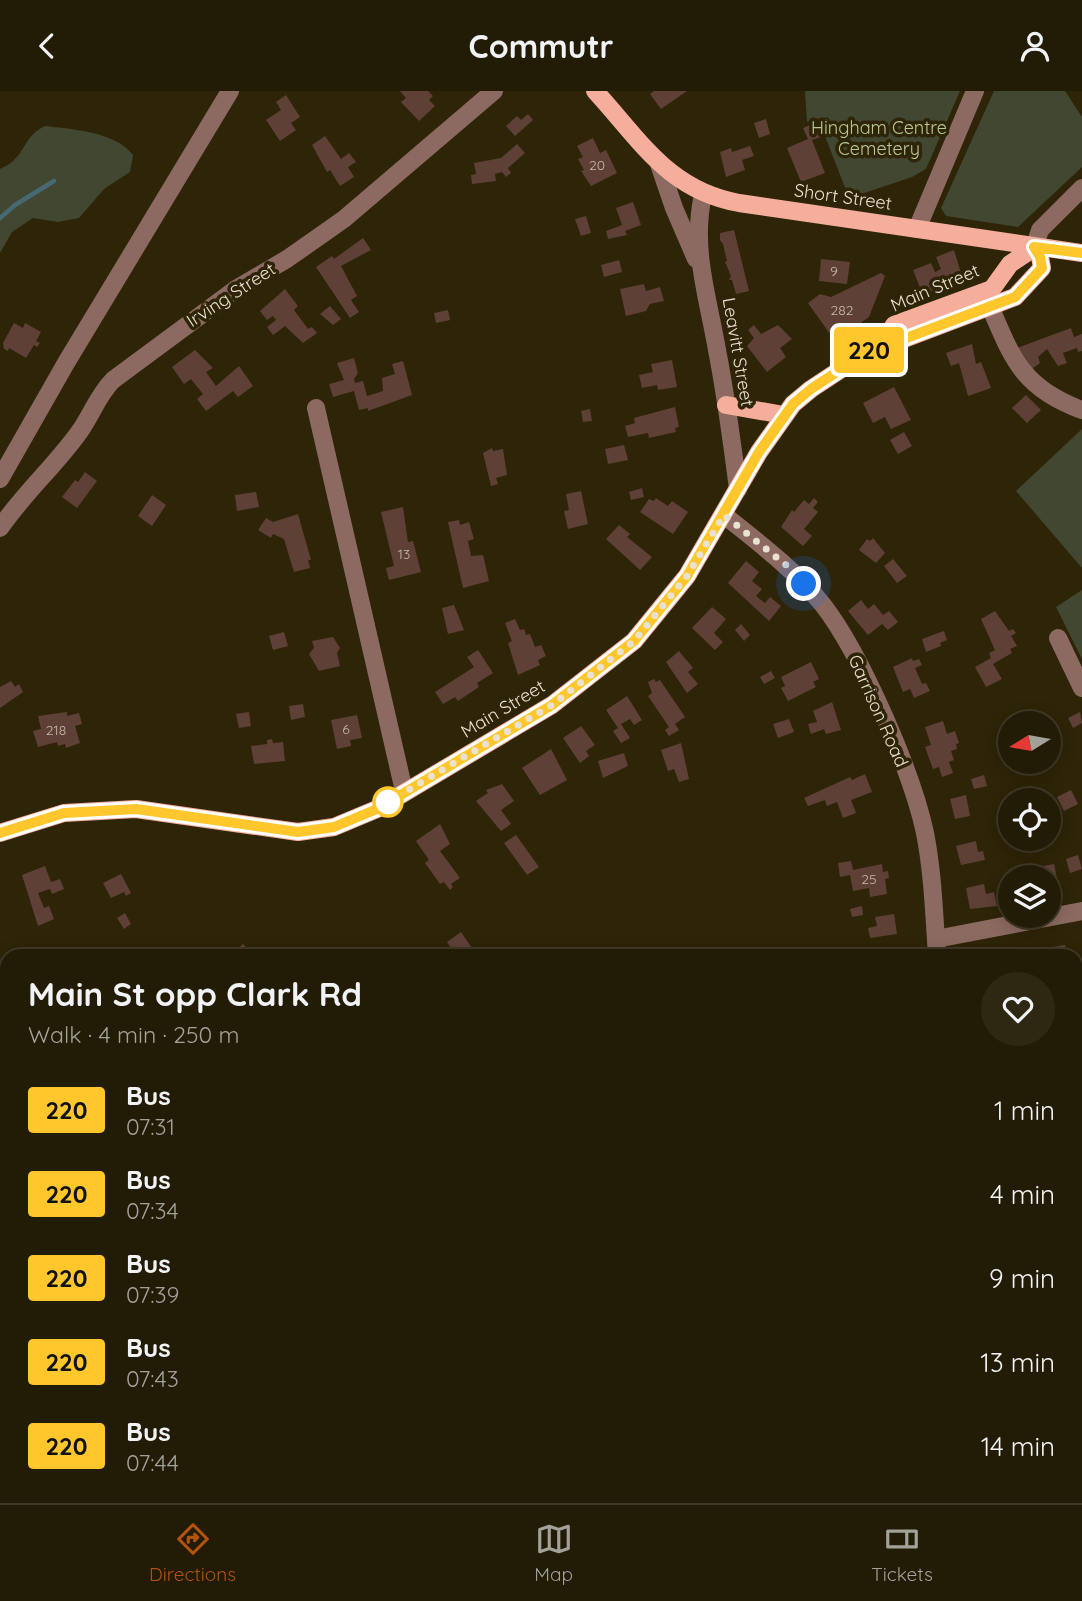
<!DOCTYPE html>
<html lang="en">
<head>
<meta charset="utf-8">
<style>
  :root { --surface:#221b05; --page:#2e2813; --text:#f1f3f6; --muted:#a2a19a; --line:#3f3927; --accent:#b45309 }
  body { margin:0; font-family:Quicksand,sans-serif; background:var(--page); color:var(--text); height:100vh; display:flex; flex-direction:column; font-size:26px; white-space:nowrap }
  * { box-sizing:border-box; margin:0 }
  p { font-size:23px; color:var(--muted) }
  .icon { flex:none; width:38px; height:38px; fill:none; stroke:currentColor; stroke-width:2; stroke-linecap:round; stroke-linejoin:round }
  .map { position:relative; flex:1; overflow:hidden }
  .side { position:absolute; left:0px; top:858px; width:1083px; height:555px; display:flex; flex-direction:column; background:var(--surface); border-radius:21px 21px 0 0; box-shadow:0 4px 18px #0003,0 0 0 2px var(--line) }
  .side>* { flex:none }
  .badge { padding:0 14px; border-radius:5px; font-size:24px; line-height:46px }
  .needle { width:46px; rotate:259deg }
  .controls { position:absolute; left:998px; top:620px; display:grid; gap:14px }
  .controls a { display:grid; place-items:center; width:63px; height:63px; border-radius:50%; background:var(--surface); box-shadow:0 4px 18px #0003,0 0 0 2px var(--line); font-size:35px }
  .you { position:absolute; width:35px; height:35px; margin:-18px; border:5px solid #fff; border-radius:50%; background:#1a73e8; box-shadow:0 0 0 10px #1a73e833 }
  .map>.badge { position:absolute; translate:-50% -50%; box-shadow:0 0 0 4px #fff }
  .round { display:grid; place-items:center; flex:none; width:74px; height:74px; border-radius:37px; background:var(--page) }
  .summary { display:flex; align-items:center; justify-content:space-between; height:119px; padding:0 28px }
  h1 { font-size:33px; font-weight:700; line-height:52px }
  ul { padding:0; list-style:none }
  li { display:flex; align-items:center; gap:21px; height:84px; padding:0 28px }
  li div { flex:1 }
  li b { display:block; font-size:26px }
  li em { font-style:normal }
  li .badge { min-width:77px; font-weight:700; text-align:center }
  header { display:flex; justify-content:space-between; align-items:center; height:91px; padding:0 28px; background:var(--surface); font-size:32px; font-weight:700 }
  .tab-bar { display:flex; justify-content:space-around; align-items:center; height:98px; border-top:2px solid var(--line); background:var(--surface); font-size:19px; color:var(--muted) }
  .tab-bar a { display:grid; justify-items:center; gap:4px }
  .tab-bar .selected { color:var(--accent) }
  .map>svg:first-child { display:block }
  .green { fill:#414730 }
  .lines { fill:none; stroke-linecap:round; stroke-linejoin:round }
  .stream { stroke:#466974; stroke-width:4.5 }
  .building { fill:#5e4037 }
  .minor { stroke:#8c6a61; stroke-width:18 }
  .major { stroke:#f5ae9c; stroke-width:18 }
  .line-casing { stroke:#fff; stroke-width:16 }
  .line { stroke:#ffc72c; stroke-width:10 }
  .walk { stroke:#e9e2d2; stroke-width:7; stroke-dasharray:0 12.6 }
  .stop-dot { fill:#fff; stroke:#ffc72c; stroke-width:3.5 }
  .labels { text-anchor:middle; stroke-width:7; stroke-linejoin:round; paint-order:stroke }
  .number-label { font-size:14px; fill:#c6baab }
  .park-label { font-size:18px; fill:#bac893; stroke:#2e2407 }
  .street-label { font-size:18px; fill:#e9e2d2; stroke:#2e2407 }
</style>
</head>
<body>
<header><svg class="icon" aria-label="back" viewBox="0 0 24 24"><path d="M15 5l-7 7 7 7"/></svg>Commutr<svg class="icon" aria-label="person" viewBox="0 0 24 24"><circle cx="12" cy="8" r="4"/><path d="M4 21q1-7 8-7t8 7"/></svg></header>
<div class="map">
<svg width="1082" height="1412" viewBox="0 0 1082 1412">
  <rect width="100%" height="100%" fill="#2e2407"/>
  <g class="green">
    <polygon points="805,0 960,0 926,78 912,86 849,107 818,27 807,31"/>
    <polygon points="994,0 1065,0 1082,26 1082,76 1018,136 946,125 941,117"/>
    <path d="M 45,35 C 72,38 116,41 133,64 L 130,81 L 104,98 L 79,127 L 58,131 L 33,127 L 12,141 L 0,162 L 0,78 C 27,67 20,47 45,35 Z"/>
    <polygon points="1082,338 1082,477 1016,400"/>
    <polygon points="1082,499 1082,568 1056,516"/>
  </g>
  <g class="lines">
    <polyline class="stream" points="0,127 15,114 54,90"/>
  </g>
  <g class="building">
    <polygon points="400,0 428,0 433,5 429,9 435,15 419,30 401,11 406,7"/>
    <polygon points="654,0 687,0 661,18 650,3"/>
    <polygon points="286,4 300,26 291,32 296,39 280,50 266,29 281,19 276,11"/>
    <polygon points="528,23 533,29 515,45 506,35 517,25 521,29"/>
    <polygon points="766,28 770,43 759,47 754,32"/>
    <polygon points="815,32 821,46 812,49 825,82 801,91 787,57 808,48 803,37"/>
    <polygon points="325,45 341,68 349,62 356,71 348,76 354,86 340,95 330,79 327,81 312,54"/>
    <polygon points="593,47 600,62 606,59 617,82 591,95 581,80 584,79 578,68 583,66 577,55"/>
    <polygon points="517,53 525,62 508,77 511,82 506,86 502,81 495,83 496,90 472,93 471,84 476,83 474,72 501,67"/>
    <polygon points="750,55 754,65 742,69 745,79 726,86 720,61 731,57 732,61"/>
    <polygon points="633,111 641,134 625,140 627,144 608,148 606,140 622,134 616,117"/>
    <polygon points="586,125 591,142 581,145 575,128"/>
    <polygon points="734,139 749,200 736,203 732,189 729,189 731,185 725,171 727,170 723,153 720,149 720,142"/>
    <polygon points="363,147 371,159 341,175 357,205 351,209 359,221 350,227 316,176 332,165 334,168"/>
    <polygon points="954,159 964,192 949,198 948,194 923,204 913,179 931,172 935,181 941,178 936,166"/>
    <polygon points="821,168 850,171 847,193 819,190"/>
    <polygon points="619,169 622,181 604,186 601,174"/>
    <polygon points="881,182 885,185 869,226 835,250 808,212 820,203 831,206"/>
    <polygon points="644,193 646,200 660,196 664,210 650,213 646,220 626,225 620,198"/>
    <polygon points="285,198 298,215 294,219 308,238 312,236 317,242 303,252 285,235 273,244 267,236 276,229 273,225 267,229 260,220"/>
    <polygon points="330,215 341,228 333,234 320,223"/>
    <polygon points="448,219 450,229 436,232 434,222"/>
    <polygon points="14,232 23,237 25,232 41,241 36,250 40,252 37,256 34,254 26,267 9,257 8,260 4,258 3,252"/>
    <polygon points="754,234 761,243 778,234 792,248 780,257 786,266 767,281 747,255 754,247 748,239"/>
    <polygon points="1071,237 1074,246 1082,243 1082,260 1078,261 1077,257 1063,262 1067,272 1058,275 1047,258 1038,266 1040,272 1026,282 1017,257"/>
    <polygon points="972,253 976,273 981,271 991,297 968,305 959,272 951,275 946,262"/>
    <polygon points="195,259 213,277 206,281 216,295 239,275 253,295 238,306 233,300 206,320 197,308 203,303 191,288 184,293 172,276"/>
    <polygon points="354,267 358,282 354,288 355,292 363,290 367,305 383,300 382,287 395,283 392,273 403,270 412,304 368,320 368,317 359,319 354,300 333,306 329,293 344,289 337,272"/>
    <polygon points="672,269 677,296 658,299 657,294 642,297 639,284 653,281 651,273"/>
    <polygon points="894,296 911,329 891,338 885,326 873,332 863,312"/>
    <polygon points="1026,304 1041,319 1027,332 1012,317"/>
    <polygon points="675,316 679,336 675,337 676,341 649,347 648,342 628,346 625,335 635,332 634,327"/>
    <polygon points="590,318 592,330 583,331 581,320"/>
    <polygon points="904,341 912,355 898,363 890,349"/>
    <polygon points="624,354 628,369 608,373 605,358"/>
    <polygon points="492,357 493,360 503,358 507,384 496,387 498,393 491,395 483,362"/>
    <polygon points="85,381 97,390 77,417 62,406 75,389 78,391"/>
    <polygon points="642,397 644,406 631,409 629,401"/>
    <polygon points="581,400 588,433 568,438 564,420 569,419 566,403"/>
    <polygon points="256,401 259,416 237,420 235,404"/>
    <polygon points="152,404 166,414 152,435 138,425"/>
    <polygon points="656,407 668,415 672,410 688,421 673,443 640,421 649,408 654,410"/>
    <polygon points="814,407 818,411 813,417 818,421 804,438 812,445 803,455 781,436 792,419 794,421 804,409 809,413"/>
    <polygon points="403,416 408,451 413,450 421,481 389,489 386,477 394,475 381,421"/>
    <polygon points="298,423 311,469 308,469 310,477 294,481 284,448 273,443 271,447 258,439 266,427 273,431"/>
    <polygon points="459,429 460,434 469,431 474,448 468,450 471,465 483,464 489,490 463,497 448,431"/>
    <polygon points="619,434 630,443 627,446 652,466 640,479 606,448"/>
    <polygon points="873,447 885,462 876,472 859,459 867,448 870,450"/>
    <polygon points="893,468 907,485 897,492 884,475"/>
    <polygon points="746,470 759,481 752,490 762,498 756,505 765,512 770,506 781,515 769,530 728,492"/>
    <polygon points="861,509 868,518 874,513 883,524 889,520 898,531 888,539 882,533 868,544 848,520"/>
    <polygon points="454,514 464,539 448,543 442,517"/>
    <polygon points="712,516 726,528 714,542 723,551 715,559 692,537"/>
    <polygon points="995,520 1009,540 1013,538 1016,542 1011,545 1017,555 1010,558 1012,562 993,573 1002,588 986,596 975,576 991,567 989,562 995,559 981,528"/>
    <polygon points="515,528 520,539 524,538 526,544 530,543 535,556 541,554 546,565 538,569 540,574 518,584 508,552 512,550 505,532"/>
    <polygon points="741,533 750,544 744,550 735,539"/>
    <polygon points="944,540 947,549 940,552 941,555 926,561 922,548"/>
    <polygon points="284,541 288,555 273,559 269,545"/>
    <polygon points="333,546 340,557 337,562 340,575 319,580 309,563 314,557 312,550"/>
    <polygon points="478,559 493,582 477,592 479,596 458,610 455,606 443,613 435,601 474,576 467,566"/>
    <polygon points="679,560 693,577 688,581 698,593 687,602 666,571"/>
    <polygon points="912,567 913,570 919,568 922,574 915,577 922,593 926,592 930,600 914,607 910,598 903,601 893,576"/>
    <polygon points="811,571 819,588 813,591 816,596 788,610 781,597 785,595 781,586"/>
    <polygon points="771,580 775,587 764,593 760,586"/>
    <polygon points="654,588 656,591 660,589 685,626 675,633 679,639 669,645 665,639 669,636 648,605 652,602 648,591"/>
    <polygon points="11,590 15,596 19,593 23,601 0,617 0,596"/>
    <polygon points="627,605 642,629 634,634 630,628 621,633 630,647 621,652 613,640 618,637 606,619"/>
    <polygon points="832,611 841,639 826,643 824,638 811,643 808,633 817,631 813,620"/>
    <polygon points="303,613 305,626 291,629 289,615"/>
    <polygon points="1035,618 1043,632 1012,632"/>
    <polygon points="67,621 67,625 79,622 82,633 75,635 80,652 66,657 65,653 58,655 57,651 38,656 33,640 41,638 38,625"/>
    <polygon points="249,621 251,635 239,637 236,623"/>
    <polygon points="1080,621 1082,632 1073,637 1068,627"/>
    <polygon points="357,624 362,647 350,649 351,655 337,658 331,629"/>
    <polygon points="789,628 794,641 778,647 773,633"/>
    <polygon points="943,630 947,643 955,640 959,652 956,653 957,658 951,660 954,669 949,671 953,682 942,686 939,676 933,678 925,656 931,654 925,636"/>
    <polygon points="581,635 595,654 586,660 589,665 580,672 563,647"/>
    <polygon points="272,648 273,652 283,651 285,670 254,673 251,655 267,653 267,649"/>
    <polygon points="681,652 689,688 679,691 674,678 668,680 661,659"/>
    <polygon points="551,658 567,689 540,704 522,677"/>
    <polygon points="624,662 628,675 603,687 598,670"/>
    <polygon points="865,683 872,701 851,709 856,722 843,727 837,711 827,715 825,709 808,715 804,707 850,686 852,689"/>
    <polygon points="984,684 987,695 974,698 971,688"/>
    <polygon points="502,693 514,710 501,719 511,733 501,740 476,710 488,702 486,699"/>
    <polygon points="1071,699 1078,713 1064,720 1057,706"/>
    <polygon points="966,704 970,725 955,728 950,708"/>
    <polygon points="440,733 450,753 440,760 460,787 451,793 453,796 450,799 444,791 440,793 425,772 429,769 416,750"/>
    <polygon points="516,744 539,776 527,784 504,752"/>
    <polygon points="976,750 978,761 983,760 985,769 961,774 956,755"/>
    <polygon points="1078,764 1082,778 1070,782 1066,768"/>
    <polygon points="851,770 853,779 882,773 883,781 888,780 889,787 885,788 887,803 870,806 869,797 853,800 850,784 840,786 838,772"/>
    <polygon points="1054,773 1060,802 1048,804 1048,786 1034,786 1033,777"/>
    <polygon points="45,775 51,791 60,788 64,798 52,803 50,798 38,802 44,817 49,815 54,828 38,835 22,784"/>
    <polygon points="121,783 131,802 126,805 124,801 111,807 103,792"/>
    <polygon points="984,793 986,803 994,801 997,815 970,818 966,797"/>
    <polygon points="862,815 863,824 852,826 850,818"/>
    <polygon points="125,822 131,833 124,838 117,827"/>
    <polygon points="894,823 897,843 870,847 868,837 877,835 875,826"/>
    <polygon points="461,841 474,860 467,864 456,864 447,851"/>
    <polygon points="243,853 253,864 230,864"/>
    <polygon points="1065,854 1067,864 1049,864 1047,857"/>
    <polygon points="0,871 7,876 7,884 0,892"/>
    <polygon points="1080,1126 1082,1157 1076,1158 1076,1127"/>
    <polygon points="1081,1248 1082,1279 1076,1280 1076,1249"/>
    <polygon points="1082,1296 1082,1308 1078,1309 1076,1297"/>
    <polygon points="85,1405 114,1405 111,1412 87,1412 83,1410"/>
    <polygon points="309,1405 326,1405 318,1412"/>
    <polygon points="1008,1405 1028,1405 1029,1412 1010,1412"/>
  </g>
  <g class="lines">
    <g class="minor">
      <polyline points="658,70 674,117 696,168"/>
      <path d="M 703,104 C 691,157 708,206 717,259 C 726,305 732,351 738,398"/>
      <polyline points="917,138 975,0"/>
      <polyline points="1034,157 1040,139 1082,97"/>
      <path d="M 985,204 C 1011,262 1017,295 1082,319"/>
      <polyline points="316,317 404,700"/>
      <polyline points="0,388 66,272 230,0"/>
      <path d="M 724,424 C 759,452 795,479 823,514 C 861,563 912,681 925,742 C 933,783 934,823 937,864"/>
      <path d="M 0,437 C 24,402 56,374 80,340 C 92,323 98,304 113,289 L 236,198 L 287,168 L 344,128 L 494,0"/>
      <polyline points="1058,547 1082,597"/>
      <polyline points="936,848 1082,820"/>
      <polyline points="0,979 7,982"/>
      <polyline points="725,1405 727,1412"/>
      <polyline points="1066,1405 1068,1412"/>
    </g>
    <g class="major">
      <path d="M 595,0 C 641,50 668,99 739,112 L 1082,162"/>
      <polyline points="884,250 901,249 1015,206 1042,177 1040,166 1034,157"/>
      <polyline points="726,314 784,324"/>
      <polyline points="0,742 64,722 136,718 298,741 334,736 377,718 552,614 634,550 687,485 759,361 793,313 811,298 884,250 894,234 992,198 1010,173 1034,157"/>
    </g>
  </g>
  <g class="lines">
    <defs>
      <polyline id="line" points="0,742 64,722 136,718 298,741 334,736 377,718 552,614 634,550 687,485 759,361 793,313 811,298 884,250 901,249 1015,206 1042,177 1040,166 1034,156 1082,162"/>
    </defs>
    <use href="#line" class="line-casing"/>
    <use href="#line" class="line"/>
    <polyline class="walk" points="388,711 552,614 634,550 687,485 724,424 786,474 804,493"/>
  </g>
  <circle class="stop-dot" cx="388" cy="711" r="14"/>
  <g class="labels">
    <g class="number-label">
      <text x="597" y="79">20</text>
      <text x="834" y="185">9</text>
      <text x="842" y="224">282</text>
      <text x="404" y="468">13</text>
      <text x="346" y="643">6</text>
      <text x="56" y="644">218</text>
      <text x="869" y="793">25</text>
    </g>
    <g class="park-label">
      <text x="879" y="43">Hingham Centre<tspan x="879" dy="21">Cemetery</tspan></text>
    </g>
    <g class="street-label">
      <text transform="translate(843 106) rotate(8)" y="6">Short Street</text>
      <text transform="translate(935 197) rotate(-23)" y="6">Main Street</text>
      <text transform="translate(231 204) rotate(-33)" y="6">Irving Street</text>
      <text transform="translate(738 261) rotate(80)" y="6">Leavitt Street</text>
      <text transform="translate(503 618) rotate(-31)" y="6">Main Street</text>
      <text transform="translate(878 620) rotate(66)" y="6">Garrison Road</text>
    </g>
  </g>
</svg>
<div class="controls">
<a><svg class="needle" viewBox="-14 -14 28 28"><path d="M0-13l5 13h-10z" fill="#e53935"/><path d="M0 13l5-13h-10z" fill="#a2a19a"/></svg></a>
<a><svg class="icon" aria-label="locate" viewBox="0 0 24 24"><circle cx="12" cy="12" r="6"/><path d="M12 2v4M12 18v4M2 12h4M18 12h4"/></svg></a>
<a><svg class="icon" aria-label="layers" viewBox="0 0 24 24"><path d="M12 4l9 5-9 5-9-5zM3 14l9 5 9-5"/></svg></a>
</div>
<div class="you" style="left:804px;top:493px"></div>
<b class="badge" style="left:869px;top:259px;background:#ffc72c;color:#111">220</b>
<section class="side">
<div class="summary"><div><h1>Main St opp Clark Rd</h1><p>Walk · 4 min · 250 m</p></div><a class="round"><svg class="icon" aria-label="heart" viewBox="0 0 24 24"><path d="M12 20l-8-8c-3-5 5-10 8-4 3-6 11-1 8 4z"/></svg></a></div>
<ul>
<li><span class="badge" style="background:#ffc72c;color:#111">220</span><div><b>Bus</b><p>07:31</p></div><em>1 min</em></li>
<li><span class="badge" style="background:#ffc72c;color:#111">220</span><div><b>Bus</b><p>07:34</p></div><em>4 min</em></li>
<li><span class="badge" style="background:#ffc72c;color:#111">220</span><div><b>Bus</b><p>07:39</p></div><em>9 min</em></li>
<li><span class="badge" style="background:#ffc72c;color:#111">220</span><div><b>Bus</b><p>07:43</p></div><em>13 min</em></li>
<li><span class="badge" style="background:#ffc72c;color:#111">220</span><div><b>Bus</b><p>07:44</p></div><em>14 min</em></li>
</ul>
</section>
</div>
<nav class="tab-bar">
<a class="selected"><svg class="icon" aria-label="directions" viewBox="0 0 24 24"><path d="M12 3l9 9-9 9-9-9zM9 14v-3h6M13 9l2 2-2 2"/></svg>Directions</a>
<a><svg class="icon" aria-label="map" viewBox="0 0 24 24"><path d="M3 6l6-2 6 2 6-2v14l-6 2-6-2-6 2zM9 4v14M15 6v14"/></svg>Map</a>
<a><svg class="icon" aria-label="tickets" viewBox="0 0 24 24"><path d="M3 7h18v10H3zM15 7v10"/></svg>Tickets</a>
</nav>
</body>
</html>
